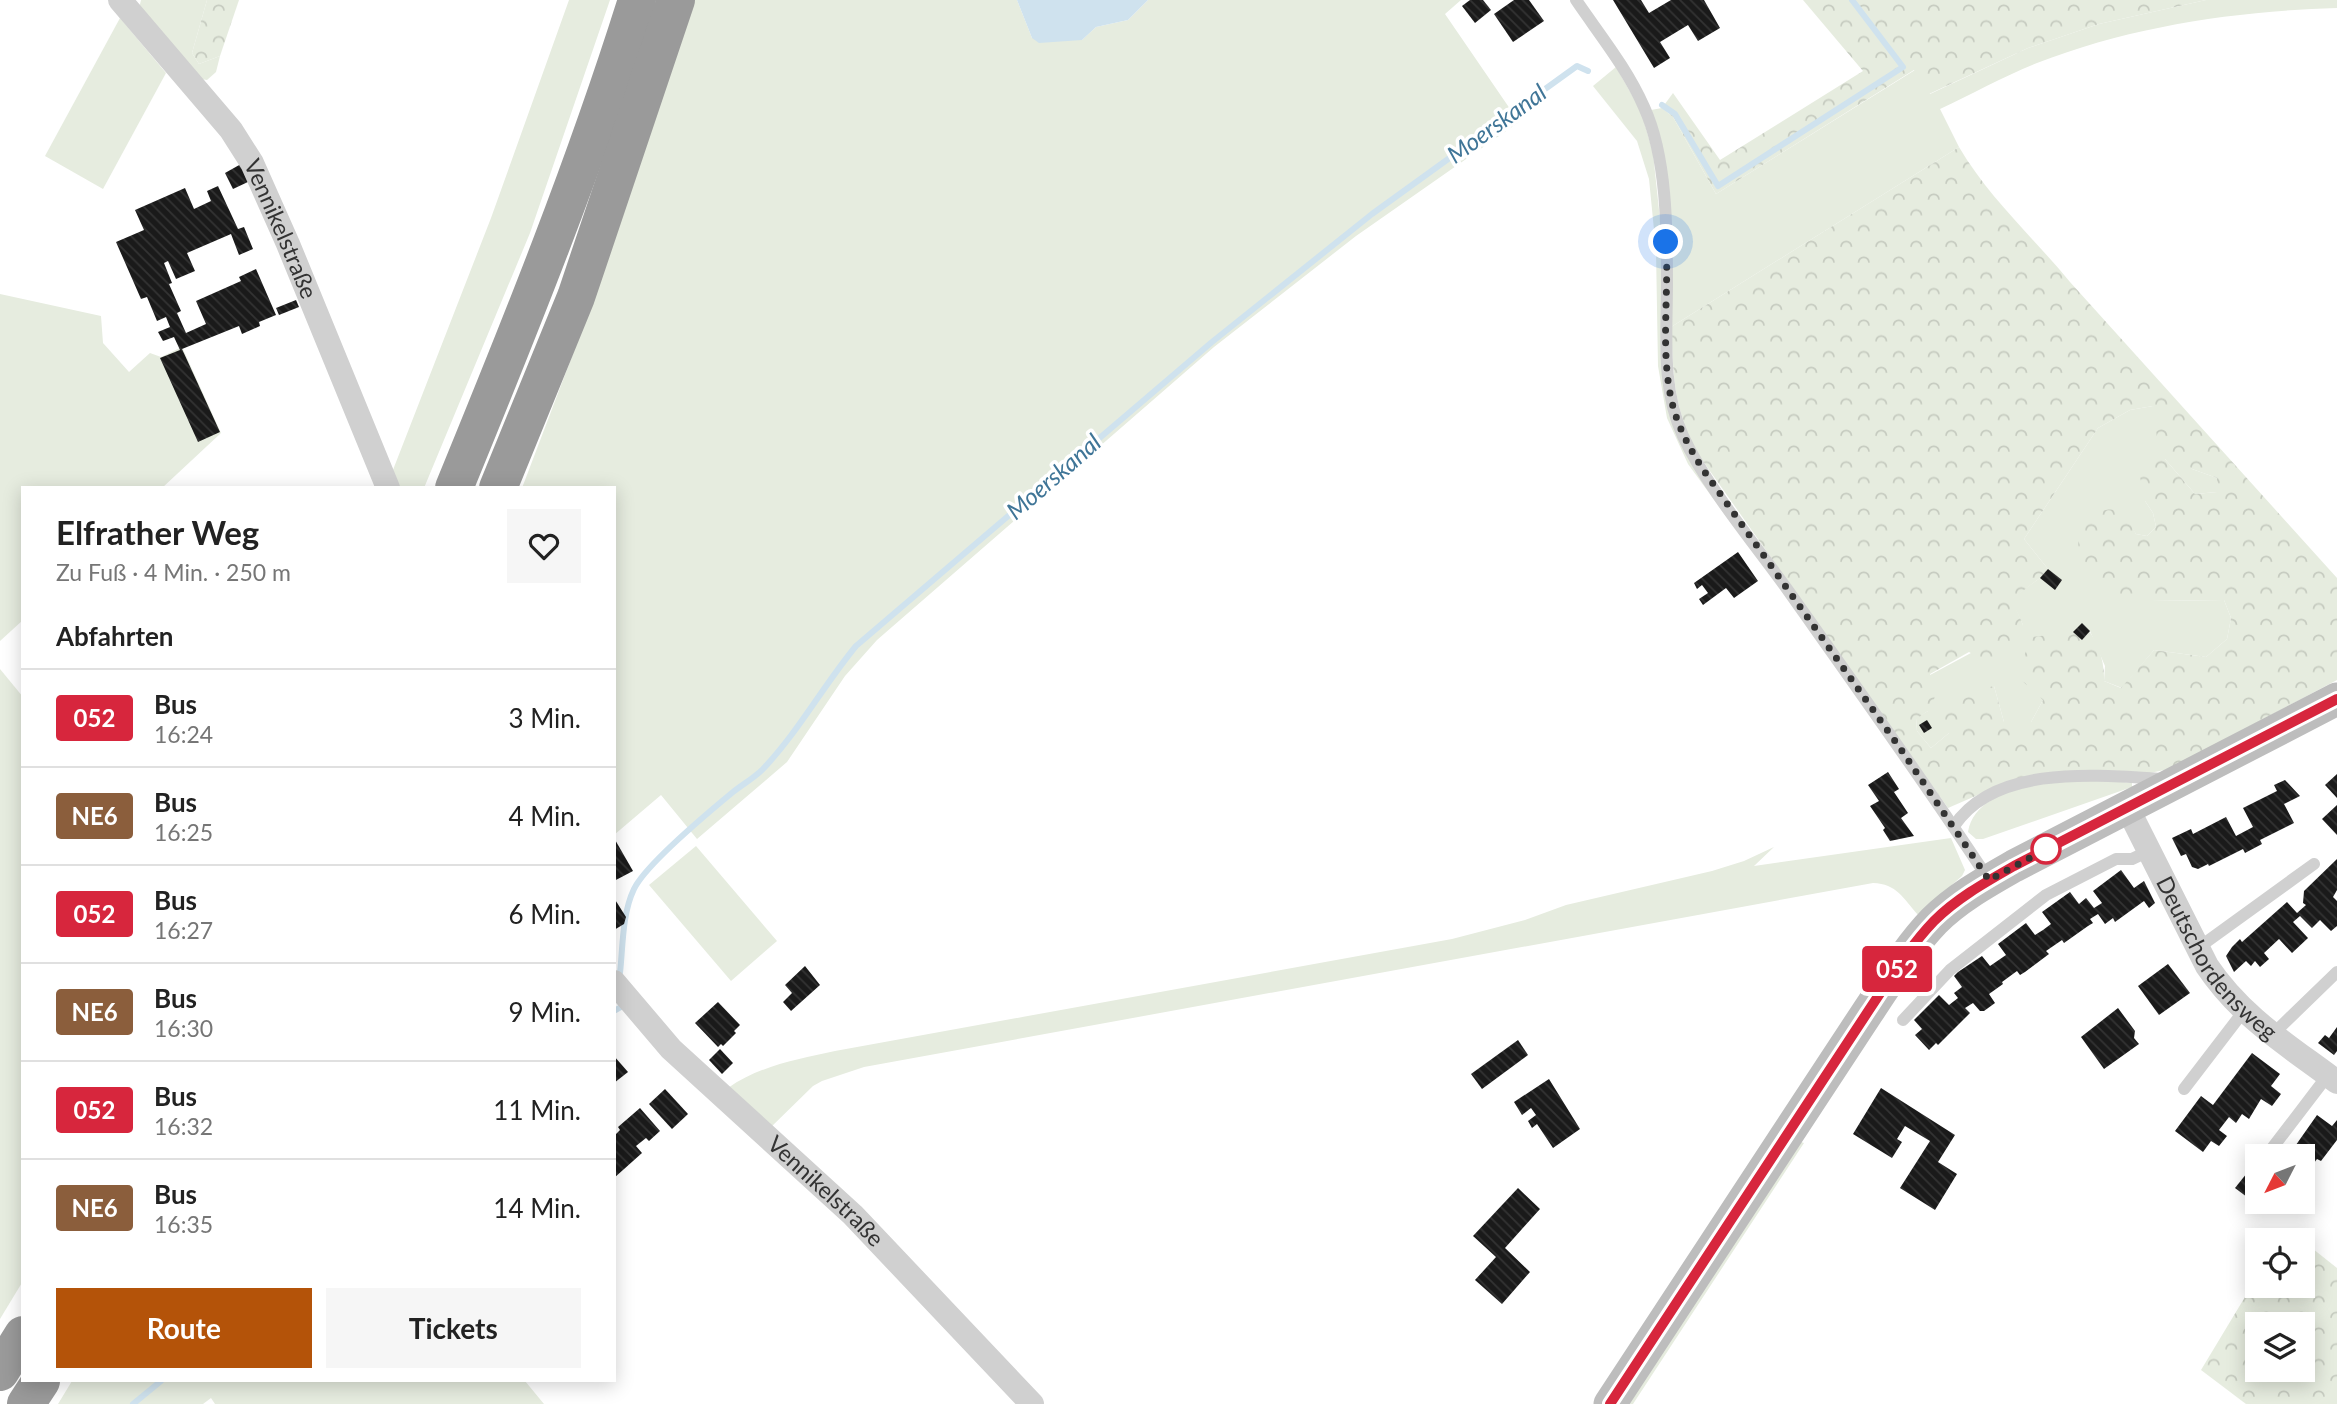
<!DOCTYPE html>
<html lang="de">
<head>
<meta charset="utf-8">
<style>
  :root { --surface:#fff; --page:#f6f6f6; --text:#222; --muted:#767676; --line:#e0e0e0; --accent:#b45309 }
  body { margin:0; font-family:Lato,sans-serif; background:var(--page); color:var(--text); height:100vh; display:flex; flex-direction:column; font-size:26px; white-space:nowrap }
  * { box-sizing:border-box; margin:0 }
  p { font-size:23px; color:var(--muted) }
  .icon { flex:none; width:38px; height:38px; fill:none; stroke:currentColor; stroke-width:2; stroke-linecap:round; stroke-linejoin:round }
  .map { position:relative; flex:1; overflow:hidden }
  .details { position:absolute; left:21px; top:486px; width:595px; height:896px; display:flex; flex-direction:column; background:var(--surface); border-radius:0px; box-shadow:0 4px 18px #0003 }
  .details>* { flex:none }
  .badge { padding:0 14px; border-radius:5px; font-size:24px; line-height:46px }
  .needle { width:46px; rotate:228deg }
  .fabs { position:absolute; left:2245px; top:1144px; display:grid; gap:14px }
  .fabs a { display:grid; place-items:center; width:70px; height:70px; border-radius:0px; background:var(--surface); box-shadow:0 4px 18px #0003; font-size:35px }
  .you { position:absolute; width:35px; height:35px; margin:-18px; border:5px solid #fff; border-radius:50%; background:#1a73e8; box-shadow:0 0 0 10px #1a73e833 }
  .map>.badge { position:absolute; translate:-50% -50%; box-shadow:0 0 0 4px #fff }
  h2 { padding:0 35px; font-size:26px; line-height:63px }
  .round { display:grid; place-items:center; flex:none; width:74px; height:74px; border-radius:0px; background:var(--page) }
  .headline { display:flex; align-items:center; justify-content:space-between; height:119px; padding:0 35px }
  h1 { font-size:33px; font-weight:700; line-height:52px }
  .primary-button { display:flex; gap:14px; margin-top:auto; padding:14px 35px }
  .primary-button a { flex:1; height:80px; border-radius:0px; background:var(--accent); color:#fff; font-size:28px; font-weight:700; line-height:80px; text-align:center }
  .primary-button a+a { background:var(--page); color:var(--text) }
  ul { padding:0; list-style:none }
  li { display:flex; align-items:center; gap:21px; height:98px; padding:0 35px; border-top:2px solid var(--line) }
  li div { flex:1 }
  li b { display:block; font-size:26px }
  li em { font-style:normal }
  li .badge { min-width:77px; font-weight:700; text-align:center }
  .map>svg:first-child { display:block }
  .green { fill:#e6ecdf }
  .forest { fill:url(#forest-crowns); fill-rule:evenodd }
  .water { fill:#cfe2ee }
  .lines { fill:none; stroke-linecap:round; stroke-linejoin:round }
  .stream { stroke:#cfe2ee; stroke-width:6 }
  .building { fill:url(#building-back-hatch) }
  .lane { stroke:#d0d0d0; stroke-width:12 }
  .street { stroke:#d0d0d0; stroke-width:24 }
  .secondary { stroke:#bdbdbd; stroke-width:33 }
  .highway { stroke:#9a9a9a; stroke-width:38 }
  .line-casing { stroke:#fff; stroke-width:16 }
  .line { stroke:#d7263d; stroke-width:10 }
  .walk { stroke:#333; stroke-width:7; stroke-dasharray:0 12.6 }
  .stop-dot { fill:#fff; stroke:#d7263d; stroke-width:3.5 }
  .labels { text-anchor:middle; stroke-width:7; stroke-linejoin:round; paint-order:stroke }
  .street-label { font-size:23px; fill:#333; stroke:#fff }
  .water-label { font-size:24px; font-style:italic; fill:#3f7597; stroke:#fff }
</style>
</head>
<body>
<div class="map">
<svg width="2337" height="1404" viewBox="0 0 2337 1404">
  <defs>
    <pattern id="forest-crowns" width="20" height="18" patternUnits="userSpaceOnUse" patternTransform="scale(1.75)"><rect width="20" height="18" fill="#e6ecdf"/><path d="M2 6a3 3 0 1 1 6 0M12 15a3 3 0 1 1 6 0" fill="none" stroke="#c6cbc0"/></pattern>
    <pattern id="building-back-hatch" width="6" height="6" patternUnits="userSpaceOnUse" patternTransform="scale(1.75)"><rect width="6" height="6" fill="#1a1a1a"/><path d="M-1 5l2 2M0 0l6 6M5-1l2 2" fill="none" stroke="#333"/></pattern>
  </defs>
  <rect width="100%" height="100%" fill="#fff"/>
  <g class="green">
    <polygon points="141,0 207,0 192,53 199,64 220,56 216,72 207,80 195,78 138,13"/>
    <polygon points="569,0 610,0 530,233 424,488 396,488 391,475 491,218"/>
    <polygon points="694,0 1017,0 1032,38 1082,40 1096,27 1128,20 1148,0 1461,0 1445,14 1519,122 1356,236 1214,347 877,640 845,676 787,762 697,839 661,795 614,835 614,488 522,488 593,301"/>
    <path d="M 2206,0 L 2337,0 L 2337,8 C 2236,11 2132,26 2037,63 C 2004,76 1972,94 1940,109 L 1959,147 L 1671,327 L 1651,110 L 1662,108 L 1673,117 L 1716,194 L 1915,70 L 1930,94 L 2028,48 L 2099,24 Z"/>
    <polygon points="120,18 166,73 103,189 45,156"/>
    <polygon points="1616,67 1641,111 1653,153 1661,229 1663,376 1731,523 1688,464 1667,418 1658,366 1656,250 1649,179 1637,141 1593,86"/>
    <polygon points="0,294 101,316 103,343 129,372 150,353 161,357 182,347 221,433 162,488 23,488 23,620 0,641"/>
    <polygon points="2153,406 2192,469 2217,478 2217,492 2195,494 2165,459 2145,501 2153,513 2156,527 2147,536 2136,534 2130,524 2152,601 2224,600 2231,618 2227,639 2206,657 2154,650 2122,688 2104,681 2105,666 2090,631 2043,700 2031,722 2004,722 1994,686 1949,733 1931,748 1917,731 1916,718 1928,711 1930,675 2023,625 2011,599 2040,578 2062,581 2048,569 2024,539 2098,428 2130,410"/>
    <polygon points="0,669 23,697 23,1281 0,1319"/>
    <path d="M 2091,779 L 2132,783 L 2132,787 L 1983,839 L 1976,839 L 1968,832 C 1976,785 2053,782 2091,779 Z"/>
    <path d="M 1951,838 L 1965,870 L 1962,876 L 1918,915 C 1903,898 1897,884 1873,883 L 864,1067 L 822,1081 L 813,1086 L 768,1130 L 728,1088 C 759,1066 798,1059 835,1051 L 1452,939 L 1525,920 L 1566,905 L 1712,871 L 1744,861 L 1774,847 L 1754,866 Z"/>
    <polygon points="696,846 777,941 731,981 649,885"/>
    <polygon points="1795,1140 1804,1143 1633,1404 1621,1404"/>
    <polygon points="72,1381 525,1381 544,1404 215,1404 211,1398 203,1404 58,1404"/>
  </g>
  <g class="forest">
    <polygon points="207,0 239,0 220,56 199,64 192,53"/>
    <polygon points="1803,0 2206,0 2099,24 2028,48 1929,94 1914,70 1716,194 1673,117 1662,108 1673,93 1720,160 1863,71"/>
    <path d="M 1959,147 C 1989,198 2033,237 2070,282 L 2337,578 L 2337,680 L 2169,769 L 2150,773 L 2010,781 L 1948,808 L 1700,457 C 1673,407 1674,382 1671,327 ZM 2153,406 L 2157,438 L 2192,469 L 2217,478 L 2217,492 L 2195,494 L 2165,459 L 2153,458 L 2140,477 L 2145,501 L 2153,513 L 2156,527 L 2147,536 L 2136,534 L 2126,513 C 2101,503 2094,516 2078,533 L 2079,569 L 2114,596 L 2152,601 L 2224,600 L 2231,618 L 2227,639 L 2206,657 L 2154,650 L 2121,688 L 2104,681 C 2105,661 2097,637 2082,623 L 2073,632 L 2031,637 L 2017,676 L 2043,700 L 2031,722 L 2004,722 L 1994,686 L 1949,697 L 1940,715 L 1949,733 L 1931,748 L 1917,731 L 1916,719 L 1928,711 L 1936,695 L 1930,674 L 1969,652 L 1994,666 L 2015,651 L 2023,625 L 2012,599 L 2040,578 L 2055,590 L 2062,580 L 2048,569 L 2024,539 L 2098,428 L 2130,410 Z"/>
    <path d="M 2303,1241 L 2337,1268 L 2337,1404 L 2246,1404 L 2201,1370 L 2257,1277 L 2258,1286 L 2303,1286 ZM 2258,1325 L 2303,1325 L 2303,1370 L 2258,1370 Z"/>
  </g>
  <polygon class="water" points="1017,0 1148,0 1128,20 1096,27 1082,40 1039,43 1032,38"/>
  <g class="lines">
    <g class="stream">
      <polyline points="1662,105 1675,114 1718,186 1903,67 1852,0"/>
      <path d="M 620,973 C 623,946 622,914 634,889 C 646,864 710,811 733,792 C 743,784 754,778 763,769 C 799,731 823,686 856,646 L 1212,342 L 1372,214 L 1577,66 L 1588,71"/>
      <polyline points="614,1011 621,1007"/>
      <polyline points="133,1404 161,1381"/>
    </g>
  </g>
  <g class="building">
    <polygon points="1470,0 1483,0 1491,10 1475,23 1462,6"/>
    <polygon points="1514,0 1529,0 1544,21 1513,42 1494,14"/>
    <polygon points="1613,0 1641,0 1649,13 1671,0 1704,0 1720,28 1698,41 1688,25 1660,42 1670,58 1654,68"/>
    <polygon points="241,164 250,181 233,189 225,173"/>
    <polygon points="218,186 238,229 244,227 253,249 239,255 231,234 187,253 195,271 176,279 168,261 164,263 172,283 169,284 181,311 177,313 186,333 206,324 196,301 241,281 239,277 256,269 276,315 259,322 260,326 242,334 239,326 182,349 220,432 198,442 160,358 180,350 174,337 163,341 158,332 170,327 166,317 157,321 147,297 141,299 116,242 144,230 135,210 185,188 194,209 211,201 207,191"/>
    <polygon points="296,300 299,307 279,315 276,308"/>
    <polygon points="1738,552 1758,581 1734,598 1726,588 1703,605 1699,599 1708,593 1702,585 1697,589 1694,583"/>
    <polygon points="2048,569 2062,580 2055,590 2040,578"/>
    <polygon points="2082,623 2090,631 2082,640 2073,632"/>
    <polygon points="1927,720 1932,728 1924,733 1919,725"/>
    <polygon points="1888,772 1899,789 1894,792 1908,813 1901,818 1914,836 1890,841 1883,830 1885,828 1870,806 1879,801 1868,785"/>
    <polygon points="2337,774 2337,798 2325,785"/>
    <polygon points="2285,780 2300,796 2284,804 2294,823 2260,840 2262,844 2245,853 2243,849 2209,866 2208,864 2198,869 2192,867 2186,854 2181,856 2172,838 2191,829 2193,834 2226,817 2236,836 2253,827 2243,808 2277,791 2274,785"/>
    <polygon points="2337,805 2337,835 2322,819"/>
    <polygon points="614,838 633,871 614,881"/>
    <polygon points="2337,859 2337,890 2333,897 2337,901 2337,926 2331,931 2320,920 2312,928 2300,916 2293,922 2308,938 2292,953 2279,939 2264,953 2269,959 2260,967 2255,961 2251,966 2246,961 2234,972 2226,956 2232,947 2240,939 2242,942 2287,902 2297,913 2306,905 2303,903 2304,891"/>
    <polygon points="2121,870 2134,888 2144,881 2155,903 2149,908 2144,901 2115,922 2113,918 2105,924 2098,914 2090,919 2093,923 2088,926 2064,943 2062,940 2046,951 2049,954 2025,972 2020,975 2017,971 2002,982 2003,984 1989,994 1995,1003 1984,1011 1980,1011 1973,1003 1965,1008 1970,1013 1938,1045 1936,1043 1929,1050 1915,1035 1922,1029 1914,1020 1939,995 1949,1005 1958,998 1954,993 1962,987 1954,976 1958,972 1982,956 1990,966 2006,955 1998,944 2026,923 2035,935 2043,930 2051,924 2042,912 2070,892 2079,904 2086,898 2094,908 2102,903 2093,891"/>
    <polygon points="614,898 626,917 624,924 614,930"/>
    <polygon points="2168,964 2190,993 2159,1015 2138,986"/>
    <polygon points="805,966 820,985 791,1011 783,1002 792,993 785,985"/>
    <polygon points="718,1002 740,1025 734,1031 736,1033 723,1046 721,1044 718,1047 695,1023"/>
    <polygon points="2118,1008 2135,1031 2134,1038 2139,1044 2104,1069 2081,1037"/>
    <polygon points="2337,1027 2337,1051 2334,1055 2318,1043 2325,1035 2329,1038"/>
    <polygon points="1518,1040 1528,1055 1482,1089 1471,1074"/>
    <polygon points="720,1049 733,1063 722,1074 709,1060"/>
    <polygon points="2252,1053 2280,1074 2271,1086 2281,1094 2272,1106 2261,1099 2249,1119 2242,1114 2236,1123 2229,1117 2219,1130 2227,1136 2219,1146 2211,1141 2203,1152 2175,1131 2201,1096 2213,1105"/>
    <polygon points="614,1056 628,1072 614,1083"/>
    <polygon points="1549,1079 1580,1129 1553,1148 1537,1124 1532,1128 1528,1121 1536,1115 1531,1108 1522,1115 1514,1102"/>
    <polygon points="1881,1088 1955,1135 1938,1162 1957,1174 1935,1210 1900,1188 1930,1141 1905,1126 1897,1139 1902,1142 1892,1158 1853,1134"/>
    <polygon points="665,1089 688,1114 672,1129 649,1104"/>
    <polygon points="640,1108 660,1131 649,1141 646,1138 636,1146 642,1153 614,1178 614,1136 620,1130 618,1127"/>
    <polygon points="2317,1115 2332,1126 2337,1120 2337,1140 2321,1161 2317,1159 2311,1167 2303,1160 2303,1157 2298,1157 2291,1152"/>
    <polygon points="2255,1163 2258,1165 2258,1191 2251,1200 2235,1188"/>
    <polygon points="1518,1188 1540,1209 1505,1248 1530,1272 1502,1304 1475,1280 1496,1257 1473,1236"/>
    <polygon points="2280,1202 2303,1202 2294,1213"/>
  </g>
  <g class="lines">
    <g class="lane">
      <path d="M 1576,0 C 1599,34 1627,68 1644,107 C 1667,157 1667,229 1667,284 C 1667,335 1661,388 1683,436 C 1706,486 1754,543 1787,589 C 1855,685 1924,781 1989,880"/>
      <path d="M 1954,826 C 1995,764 2098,775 2163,779"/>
      <polyline points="2198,948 2314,864"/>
      <polyline points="1903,1020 1950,970 2046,895 2116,859 2132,859 2149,851"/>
      <polyline points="2273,1034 2337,972"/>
      <polyline points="2184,1089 2243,1012"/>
      <polyline points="2270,1151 2328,1075"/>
    </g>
    <g class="street">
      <path id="s1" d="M 120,0 L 231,130 L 252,163 L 288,244 L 388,488"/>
      <path id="s2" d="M 2127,807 L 2207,966 C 2242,1018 2288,1045 2337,1082"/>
      <path id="s3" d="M 614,982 L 671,1049 L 853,1215 L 1032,1404"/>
    </g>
    <path class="secondary" d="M 1610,1404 L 1867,1013 C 1888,982 1908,948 1934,921 C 1957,898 1986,882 2014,866 L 2337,699"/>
    <g class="highway">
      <path d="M 454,488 C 520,327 585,166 637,0"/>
      <polyline points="498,488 576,297 676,0"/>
      <polyline points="0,1372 23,1335"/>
      <polyline points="26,1404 41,1381"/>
    </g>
  </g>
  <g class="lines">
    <defs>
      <path id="line" d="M 1610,1404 L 1867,1013 C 1888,982 1908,948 1934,921 C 1957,898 1986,882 2014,866 L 2337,699"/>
    </defs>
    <use href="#line" class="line-casing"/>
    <use href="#line" class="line"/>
    <path class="walk" d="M 1666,242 C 1669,291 1661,345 1670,393 C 1675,422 1688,446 1704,471 L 1900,748 L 1989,880 L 2048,848 L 2046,849"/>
  </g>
  <circle class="stop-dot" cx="2046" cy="849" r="14"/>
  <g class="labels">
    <g class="street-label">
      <text dy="8" stroke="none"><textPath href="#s1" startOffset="282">Vennikelstraße</textPath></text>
      <text dy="8" stroke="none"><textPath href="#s2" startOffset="177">Deutschordensweg</textPath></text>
      <text dy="8" stroke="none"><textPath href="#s3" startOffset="298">Vennikelstraße</textPath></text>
    </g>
    <g class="water-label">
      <text transform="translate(1497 124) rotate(-36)" y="8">Moerskanal</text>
      <text transform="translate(1054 477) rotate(-41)" y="8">Moerskanal</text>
    </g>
  </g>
</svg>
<div class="fabs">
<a><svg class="needle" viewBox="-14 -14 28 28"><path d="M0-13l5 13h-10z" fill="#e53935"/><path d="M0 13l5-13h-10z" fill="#767676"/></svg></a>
<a><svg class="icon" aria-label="locate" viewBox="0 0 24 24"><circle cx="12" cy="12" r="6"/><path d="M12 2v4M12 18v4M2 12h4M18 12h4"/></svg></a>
<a><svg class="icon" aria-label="layers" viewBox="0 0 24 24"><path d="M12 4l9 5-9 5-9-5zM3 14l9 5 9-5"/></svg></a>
</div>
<div class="you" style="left:1666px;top:242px"></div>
<b class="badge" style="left:1897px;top:969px;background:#d7263d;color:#fff">052</b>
<section class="details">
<div class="headline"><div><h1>Elfrather Weg</h1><p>Zu Fuß · 4 Min. · 250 m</p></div><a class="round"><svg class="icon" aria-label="heart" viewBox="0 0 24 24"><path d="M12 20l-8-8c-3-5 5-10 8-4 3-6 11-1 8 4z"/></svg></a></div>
<h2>Abfahrten</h2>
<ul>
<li><span class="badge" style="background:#d7263d;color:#fff">052</span><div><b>Bus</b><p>16:24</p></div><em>3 Min.</em></li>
<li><span class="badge" style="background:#8b5e3c;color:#fff">NE6</span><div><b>Bus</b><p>16:25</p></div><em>4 Min.</em></li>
<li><span class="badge" style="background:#d7263d;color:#fff">052</span><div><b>Bus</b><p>16:27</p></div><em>6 Min.</em></li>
<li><span class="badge" style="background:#8b5e3c;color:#fff">NE6</span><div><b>Bus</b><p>16:30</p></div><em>9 Min.</em></li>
<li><span class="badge" style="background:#d7263d;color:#fff">052</span><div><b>Bus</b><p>16:32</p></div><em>11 Min.</em></li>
<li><span class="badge" style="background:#8b5e3c;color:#fff">NE6</span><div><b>Bus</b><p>16:35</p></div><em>14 Min.</em></li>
</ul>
<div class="primary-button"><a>Route</a><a>Tickets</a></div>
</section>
</div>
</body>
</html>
